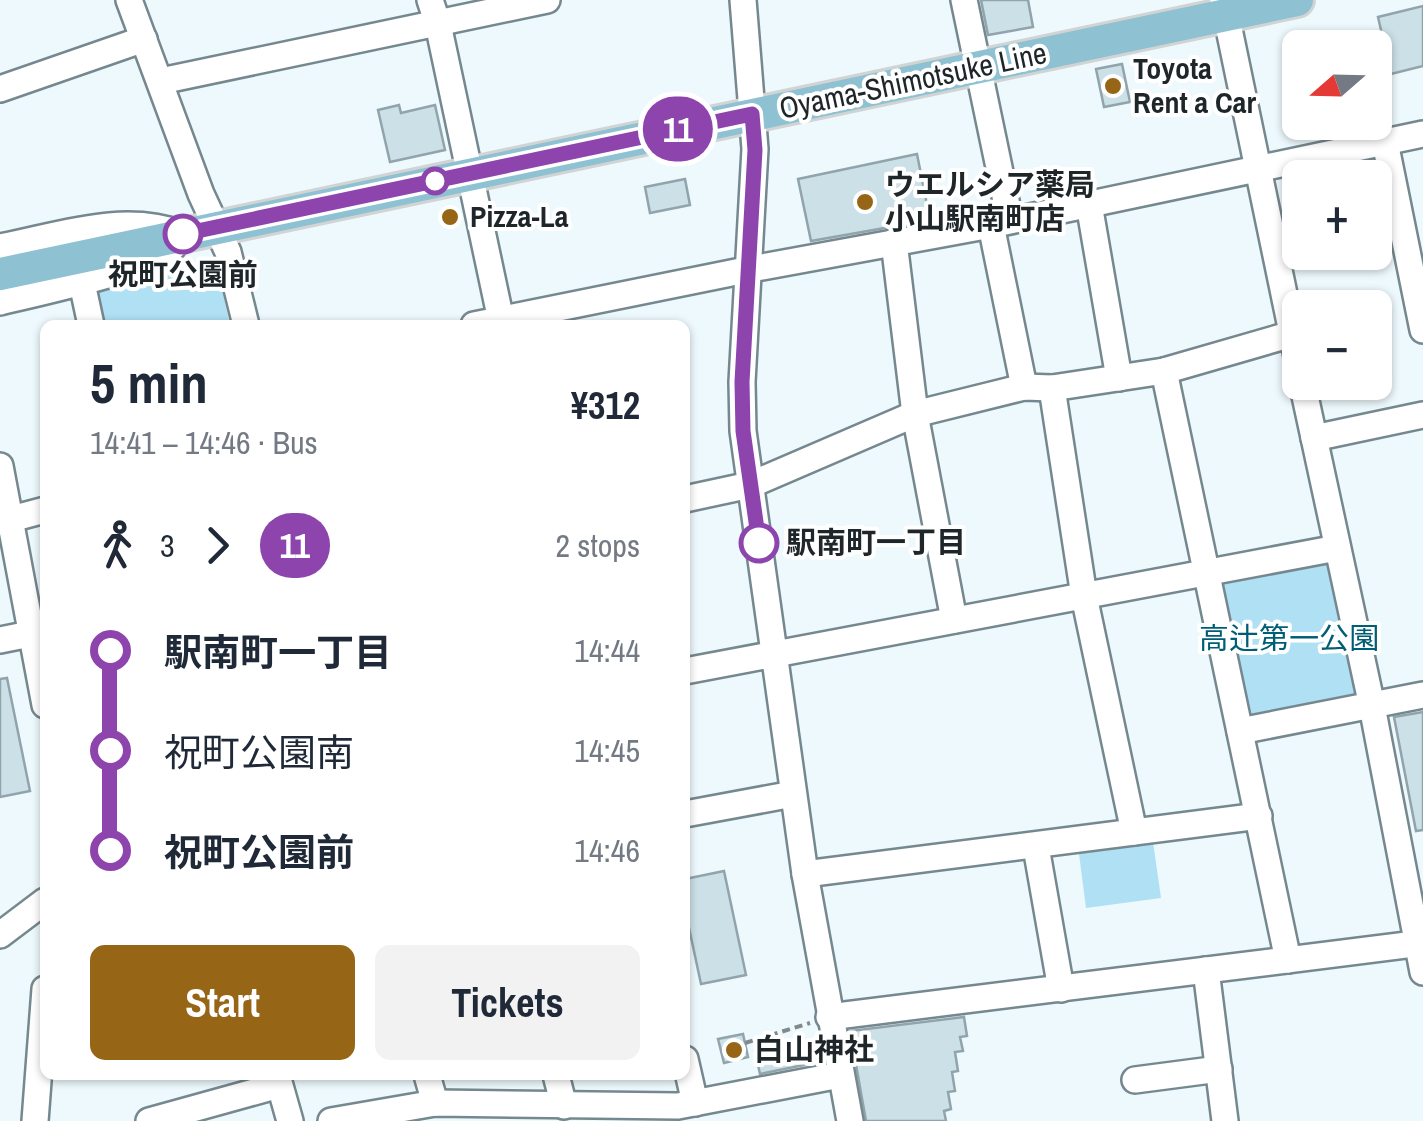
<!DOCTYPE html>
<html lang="en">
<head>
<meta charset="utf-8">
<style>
  :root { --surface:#fff; --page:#f2f2f3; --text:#1f2937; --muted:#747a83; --accent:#966616 }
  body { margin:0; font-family:"Archivo Narrow","Noto Sans JP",sans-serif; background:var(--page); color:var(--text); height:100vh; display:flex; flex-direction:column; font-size:38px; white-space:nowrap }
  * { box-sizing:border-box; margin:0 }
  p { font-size:32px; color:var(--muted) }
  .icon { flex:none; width:55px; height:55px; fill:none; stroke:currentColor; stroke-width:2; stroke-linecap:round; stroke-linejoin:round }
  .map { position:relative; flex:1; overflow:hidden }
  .details { position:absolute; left:40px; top:320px; width:650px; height:760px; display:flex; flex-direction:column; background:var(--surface); border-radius:15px; box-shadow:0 2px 8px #0004 }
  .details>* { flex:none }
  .badge { padding:0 20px; border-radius:32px; font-size:35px; line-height:65px }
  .needle { width:65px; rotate:250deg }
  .buttons { position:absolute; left:1282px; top:30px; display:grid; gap:20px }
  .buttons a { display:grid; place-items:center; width:110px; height:110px; border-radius:15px; background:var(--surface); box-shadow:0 2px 8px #0004; font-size:50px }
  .map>.badge { position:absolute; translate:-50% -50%; box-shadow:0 0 0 5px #fff }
  .legs { display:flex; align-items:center; gap:15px; height:110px; padding:0 50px; font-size:32px }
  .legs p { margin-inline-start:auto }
  .head { display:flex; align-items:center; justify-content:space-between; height:170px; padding:0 50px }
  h1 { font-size:55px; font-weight:700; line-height:75px }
  .action { display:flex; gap:20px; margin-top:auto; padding:20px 50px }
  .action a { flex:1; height:115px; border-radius:15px; background:var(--accent); color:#fff; font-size:40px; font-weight:700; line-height:115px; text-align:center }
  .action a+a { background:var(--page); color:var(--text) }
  ul { padding:0 50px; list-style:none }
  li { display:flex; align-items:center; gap:35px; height:100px; font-size:38px }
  li i { display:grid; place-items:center; width:15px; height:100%; margin:0 12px; background:currentColor }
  li i::after { content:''; width:25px; height:25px; margin:-12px; border:8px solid; border-radius:50%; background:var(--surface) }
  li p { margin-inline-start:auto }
  li:first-child i { background:linear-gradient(#0000 50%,currentColor 0) }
  li:last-child i { background:linear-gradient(currentColor 50%,#0000 0) }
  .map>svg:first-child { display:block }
  .green { fill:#afe0f4 }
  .building { fill:#cce0e8; stroke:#91a4ab; stroke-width:2.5 }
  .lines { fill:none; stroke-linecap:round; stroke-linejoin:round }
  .minor-casing { stroke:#76888f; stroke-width:30 }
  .major-casing { stroke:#d2d4d4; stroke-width:38 }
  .path { stroke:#808a8d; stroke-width:4; stroke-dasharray:8 5; stroke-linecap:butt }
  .minor { stroke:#fff; stroke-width:25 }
  .major { stroke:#8ec1d2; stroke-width:32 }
  .line-1-casing { stroke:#fff; stroke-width:22 }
  .line-1 { stroke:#8e44ad; stroke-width:15 }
  .poi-dot { fill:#966616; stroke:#fff; stroke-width:4 }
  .stop-1-dot { fill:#fff; stroke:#8e44ad; stroke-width:5 }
  .labels { text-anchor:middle; stroke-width:8; stroke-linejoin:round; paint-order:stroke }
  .poi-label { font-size:30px; font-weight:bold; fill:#1e2629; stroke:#fff; text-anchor:start }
  .street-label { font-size:30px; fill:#1e2629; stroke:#fff }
  .stop-label { font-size:30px; font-weight:bold; fill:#1e2629; stroke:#fff }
  .park-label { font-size:30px; fill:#005d76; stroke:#fff }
</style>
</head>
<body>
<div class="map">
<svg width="1423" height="1121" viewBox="0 0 1423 1121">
  <rect width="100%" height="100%" fill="#edf9fd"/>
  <g class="green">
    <polygon points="216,261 230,325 100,325 92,289"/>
    <polygon points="1334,552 1367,702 1243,726 1212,576"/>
    <polygon points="1152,835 1161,898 1086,908 1078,846"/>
  </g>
  <g class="building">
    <polygon points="981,0 1028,0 1033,27 988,35"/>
    <polygon points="1423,6 1423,66 1391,74 1378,17"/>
    <polygon points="1122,64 1130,102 1104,107 1096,69"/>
    <polygon points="399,105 401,113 435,105 445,150 390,162 378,110"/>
    <polygon points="917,154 930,220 811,241 798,179"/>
    <polygon points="685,179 690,205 650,213 645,187"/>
    <polygon points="7,678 30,791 0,797 0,679"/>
    <polygon points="1423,712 1423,830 1416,831 1394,717"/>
    <polygon points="724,871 746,975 701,984 685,909 685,879"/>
    <polygon points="964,1017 967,1036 960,1037 963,1051 955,1052 958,1071 952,1072 955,1091 948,1092 951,1109 944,1111 946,1121 866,1121 850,1031"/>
    <polygon points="743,1034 748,1057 724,1063 718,1039"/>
    <polygon points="804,1042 809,1064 760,1074 755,1051"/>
  </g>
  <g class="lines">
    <defs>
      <g id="minor">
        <polyline points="129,0 201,194 228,252 246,325"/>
        <polyline points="430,0 438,24 502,325"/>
        <polyline points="743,0 755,149 742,382 743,431 805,874 850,1121"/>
        <polyline points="964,0 1010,220"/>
        <polyline points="1223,0 1300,371"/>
        <polyline points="161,81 547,0"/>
        <polyline points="0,89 144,39"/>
        <polyline points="1385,142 1423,330"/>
        <polyline points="1089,204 1119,378"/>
        <polyline points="991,225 1024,387"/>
        <polyline points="894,242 915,414 954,620"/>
        <path d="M 0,247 C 58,236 123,212 181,234 C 178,239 176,244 172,248 C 154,268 32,294 0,302"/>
        <polyline points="82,283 91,325"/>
        <polyline points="474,325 751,269 991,225 1423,134"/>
        <polyline points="1164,371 1288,960"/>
        <polyline points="1302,382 1372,706 1423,972"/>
        <polyline points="1052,388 1084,596 1134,832"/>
        <polyline points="1314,438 1423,415"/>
        <polyline points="0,466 45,705"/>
        <polyline points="685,499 750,485 915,414 1024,387 1052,388 1164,371 1292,334"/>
        <polyline points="11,519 45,510"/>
        <polyline points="0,640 30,634"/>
        <polyline points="685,671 1337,548"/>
        <polyline points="1240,731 1423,695"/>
        <polyline points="685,814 793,794"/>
        <polyline points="1036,847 1061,989"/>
        <polyline points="805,874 1259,816"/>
        <polyline points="0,935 45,901"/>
        <polyline points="1206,970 1225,1121"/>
        <polyline points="829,1017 1423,943"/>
        <polyline points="685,1059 695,1103"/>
        <polyline points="277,1075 290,1121"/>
        <polyline points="427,1075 435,1103"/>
        <polyline points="556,1075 564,1106"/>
        <polyline points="1135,1080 1219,1069"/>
        <polyline points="35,1121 45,989"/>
        <polyline points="149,1121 279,1085"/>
        <polyline points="331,1121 435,1103 678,1106 840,1075"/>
      </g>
      <polyline id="major" points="0,274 1297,0"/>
    </defs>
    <use href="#minor" class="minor-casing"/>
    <use href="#major" class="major-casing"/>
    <polyline class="path" points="745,1043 810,1023"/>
    <use href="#minor" class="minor"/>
    <use href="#major" class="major"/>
  </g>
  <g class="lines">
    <defs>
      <polyline id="line-1" points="183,234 752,114 755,150 742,382 743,431 759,543"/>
    </defs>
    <use href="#line-1" class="line-1-casing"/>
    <use href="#line-1" class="line-1"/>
  </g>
  <g class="poi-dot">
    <circle cx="1113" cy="86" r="10"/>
    <circle cx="865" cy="202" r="10"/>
    <circle cx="450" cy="217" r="10"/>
    <circle cx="734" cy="1050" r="10"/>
  </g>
  <g class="stop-1-dot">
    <circle cx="435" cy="181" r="12"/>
    <circle cx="183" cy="234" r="18"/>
    <circle cx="759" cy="543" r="18"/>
  </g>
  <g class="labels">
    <g class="poi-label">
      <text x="1133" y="79">Toyota<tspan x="1133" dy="34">Rent a Car</tspan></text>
      <text x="885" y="195">ウエルシア薬局<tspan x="885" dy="34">小山駅南町店</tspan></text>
      <text x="470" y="227">Pizza-La</text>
      <text x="754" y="1060">白山神社</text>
    </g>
    <g class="street-label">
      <text transform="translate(913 81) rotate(-12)" y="10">Oyama-Shimotsuke Line</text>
    </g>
    <g class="stop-label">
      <text x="183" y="285">祝町公園前</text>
      <text x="786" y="553" text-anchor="start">駅南町一丁目</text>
    </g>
    <g class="park-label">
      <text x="1289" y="649">高辻第一公園</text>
    </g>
  </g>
</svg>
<div class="buttons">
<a><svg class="needle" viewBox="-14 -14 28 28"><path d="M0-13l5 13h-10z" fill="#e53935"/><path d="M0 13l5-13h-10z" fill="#747a83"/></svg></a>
<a>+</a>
<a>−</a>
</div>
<b class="badge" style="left:678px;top:129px;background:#8e44ad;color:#fff">11</b>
<section class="details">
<div class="head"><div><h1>5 min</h1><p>14:41 – 14:46 · Bus</p></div><b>¥312</b></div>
<div class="legs"><svg class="icon" aria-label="walk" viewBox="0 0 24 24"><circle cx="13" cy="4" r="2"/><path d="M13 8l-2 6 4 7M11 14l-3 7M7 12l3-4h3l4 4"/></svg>3<svg class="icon" aria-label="forward" viewBox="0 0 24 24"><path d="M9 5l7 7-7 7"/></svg><b class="badge" style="background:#8e44ad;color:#fff">11</b><p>2 stops</p></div>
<ul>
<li><i style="color:#8e44ad"></i><b>駅南町一丁目</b><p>14:44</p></li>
<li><i style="color:#8e44ad"></i><span>祝町公園南</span><p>14:45</p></li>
<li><i style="color:#8e44ad"></i><b>祝町公園前</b><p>14:46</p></li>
</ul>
<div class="action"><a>Start</a><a>Tickets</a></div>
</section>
</div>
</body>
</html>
